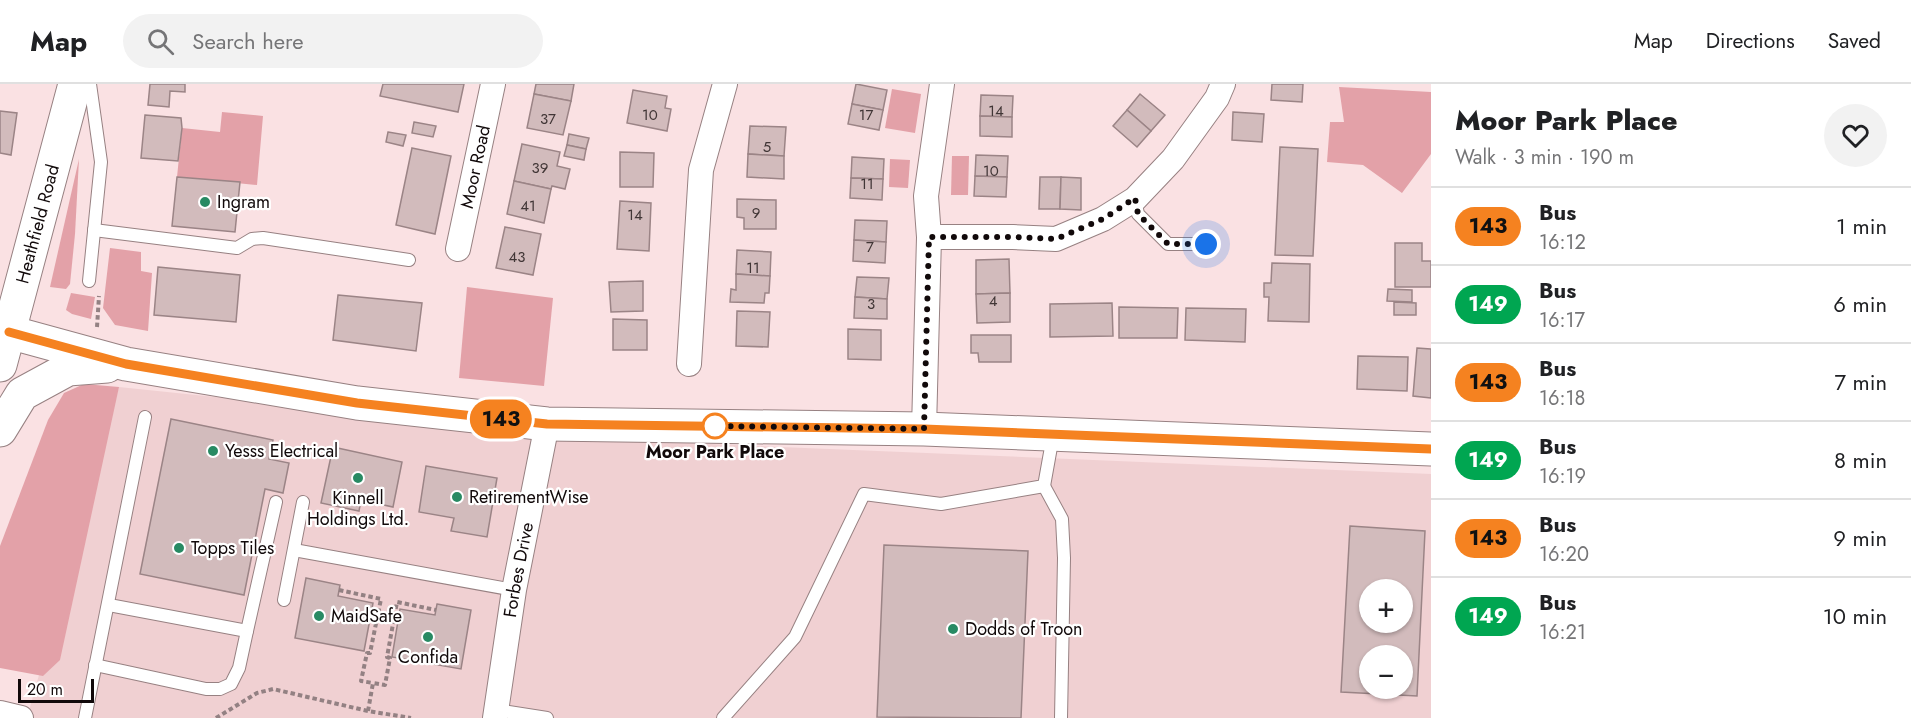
<!DOCTYPE html>
<html lang="en">
<head>
<meta charset="utf-8">
<style>
  :root { --surface:#fff; --page:#f2f2f2; --text:#202124; --muted:#757577; --line:#e0e0e0 }
  body { margin:0; font-family:Jost,sans-serif; background:var(--page); color:var(--text); height:100vh; display:flex; flex-direction:column; font-size:22px; white-space:nowrap }
  * { box-sizing:border-box; margin:0 }
  p { font-size:20px; color:var(--muted) }
  .icon { flex:none; width:33px; height:33px; fill:none; stroke:currentColor; stroke-width:2; stroke-linecap:round; stroke-linejoin:round }
  .map { position:relative; flex:1; overflow:hidden }
  .drawer { display:flex; flex-direction:column; background:var(--surface); width:480px }
  .drawer>* { flex:none }
  .badge { padding:0 12px; border-radius:20px; font-size:21px; line-height:39px }
  .buttons { position:absolute; left:1359px; top:495px; display:grid; gap:12px }
  .buttons a { display:grid; place-items:center; width:54px; height:54px; border-radius:50%; background:var(--surface); box-shadow:0 2px 4px #0004; font-size:30px }
  .scale { position:absolute; left:18px; bottom:15px; width:76px; box-sizing:border-box; padding-left:6px; border:3px solid #11090a; border-top:0; font-size:16px; line-height:21px; white-space:nowrap; color:#11090a; -webkit-text-stroke:4px #fff; paint-order:stroke }
  .you { position:absolute; width:30px; height:30px; margin:-15px; border:4px solid #fff; border-radius:50%; background:#1a73e8; box-shadow:0 0 0 9px #1a73e833 }
  .map>.badge { position:absolute; translate:-50% -50%; box-shadow:0 0 0 3px #fff }
  .round { display:grid; place-items:center; flex:none; width:63px; height:63px; border-radius:32px; background:var(--page) }
  .headline { display:flex; align-items:center; justify-content:space-between; height:102px; padding:0 24px }
  h1 { font-size:28px; font-weight:800; line-height:45px }
  ul { padding:0; list-style:none }
  li { display:flex; align-items:center; gap:18px; height:78px; padding:0 24px; border-top:2px solid var(--line) }
  li div { flex:1 }
  li b { display:block; font-size:22px }
  li em { font-style:normal }
  li .badge { min-width:66px; font-weight:700; text-align:center }
  header { display:flex; align-items:center; gap:36px; box-sizing:border-box; height:84px; padding:0 30px; background:var(--surface); border-bottom:2px solid var(--line) }
  header strong { font-size:28px }
  nav { display:flex; gap:33px; margin-inline-start:auto; font-size:21px }
  .search { width:420px; height:54px; background:var(--page); display:flex; align-items:center; gap:15px; box-sizing:border-box; padding:0 21px; border-radius:33px; color:var(--muted); font-size:22px }
  main { display:flex; flex:1; min-height:0 }
  .map>svg:first-child { display:block }
  .built { fill:#f0d0d2; fill-rule:evenodd }
  .green { fill:#e3a1a8 }
  .building { fill:#d2bbbc; stroke:#9b8486; stroke-width:1.5; fill-rule:evenodd }
  .lines { fill:none; stroke-linecap:round; stroke-linejoin:round }
  .lane-casing { stroke:#978182; stroke-width:14 }
  .street-casing { stroke:#978182; stroke-width:26 }
  .secondary-casing { stroke:#978182; stroke-width:35 }
  .path { stroke:#938183; stroke-width:4; stroke-dasharray:4.5 3; stroke-linecap:butt }
  .lane { stroke:#fff; stroke-width:12 }
  .street { stroke:#fff; stroke-width:24 }
  .secondary { stroke:#fff; stroke-width:33 }
  .line-casing { stroke:#fff; stroke-width:14 }
  .line { stroke:#f58220; stroke-width:9 }
  .walk { stroke:#11090a; stroke-width:6; stroke-dasharray:0 10.8 }
  .poi-dot { fill:#288a63; stroke:#fff; stroke-width:2 }
  .stop-dot { fill:#fff; stroke:#f58220; stroke-width:3 }
  .labels { text-anchor:middle; stroke-width:4.5; stroke-linejoin:round; paint-order:stroke }
  .number-label { font-size:15px; fill:#413636 }
  .street-label { font-size:18px; fill:#11090a; stroke:#fff }
  .poi-label { font-size:18px; fill:#11090a; stroke:#fff; text-anchor:start }
  .stop-label { font-size:18px; font-weight:bold; fill:#11090a; stroke:#fff }
</style>
</head>
<body>
<header>
<strong>Map</strong>
<div class="search"><svg class="icon" aria-label="search" viewBox="0 0 24 24"><circle cx="10" cy="10" r="6"/><path d="M15 15l6 6"/></svg>Search here</div>
<nav><a>Map</a><a>Directions</a><a>Saved</a></nav>
</header>
<main>
<div class="map">
<svg width="1431" height="634" viewBox="0 0 1431 634">
  <rect width="100%" height="100%" fill="#fae1e3"/>
  <path class="built" d="M 119,303 L 639,357 L 1431,390 L 1431,634 L 27,634 ZM 1370,506 L 1402,506 L 1402,538 L 1370,538 ZM 1370,572 L 1402,572 L 1402,604 L 1370,604 Z"/>
  <g class="green">
    <polygon points="1339,3 1431,8 1431,70 1402,109 1363,81 1327,78 1330,38 1344,38"/>
    <polygon points="892,5 921,10 915,49 885,44"/>
    <polygon points="222,28 263,32 257,101 177,93 182,44 220,48"/>
    <polygon points="952,72 969,72 968,111 951,111"/>
    <polygon points="79,75 75,150 70,200 66,205 50,203"/>
    <polygon points="890,75 910,76 908,104 889,103"/>
    <polygon points="110,164 141,168 141,187 152,189 148,247 115,241 103,224"/>
    <polygon points="467,203 553,214 544,302 459,294"/>
    <polygon points="71,209 95,213 91,235 72,230 66,226"/>
    <polygon points="84,300 119,303 60,576 43,592 0,584 0,462 48,336 64,309"/>
  </g>
  <g class="building">
    <polygon points="150,0 185,0 185,8 170,7 169,23 148,21"/>
    <polygon points="383,0 464,0 458,28 380,12"/>
    <polygon points="536,0 574,0 571,17 534,10"/>
    <polygon points="856,0 887,6 883,26 852,20"/>
    <polygon points="1272,0 1303,0 1302,18 1271,16"/>
    <polygon points="633,6 667,12 665,24 671,25 667,47 627,39"/>
    <polygon points="534,10 571,17 563,51 527,44"/>
    <polygon points="1140,10 1165,31 1151,47 1127,26"/>
    <polygon points="981,11 1013,12 1012,33 980,32"/>
    <polygon points="852,20 883,26 879,46 848,40"/>
    <polygon points="1127,26 1151,47 1137,63 1113,42"/>
    <polygon points="0,27 17,29 11,71 0,69"/>
    <polygon points="1233,28 1264,30 1262,58 1232,56"/>
    <polygon points="145,31 181,34 182,44 178,77 141,74"/>
    <polygon points="980,32 1012,33 1012,53 980,52"/>
    <polygon points="414,38 436,42 433,53 412,49"/>
    <polygon points="750,42 786,43 784,72 748,70"/>
    <polygon points="388,48 406,51 403,62 386,58"/>
    <polygon points="569,50 589,54 586,65 567,61"/>
    <polygon points="522,60 560,68 557,82 570,85 565,105 552,102 551,105 514,97"/>
    <polygon points="567,61 586,65 584,76 564,72"/>
    <polygon points="1280,63 1318,65 1313,172 1275,171"/>
    <polygon points="412,64 451,72 435,150 396,141"/>
    <polygon points="620,68 654,69 653,103 620,103"/>
    <polygon points="748,70 784,72 784,95 747,93"/>
    <polygon points="976,71 1008,72 1007,93 975,92"/>
    <polygon points="852,73 884,75 883,95 851,94"/>
    <polygon points="975,92 1007,93 1006,113 974,112"/>
    <polygon points="177,93 240,98 235,148 172,142"/>
    <polygon points="1040,93 1061,93 1060,125 1039,125"/>
    <polygon points="1061,93 1081,94 1081,126 1060,125"/>
    <polygon points="851,94 883,95 882,116 850,114"/>
    <polygon points="514,97 551,105 544,139 507,130"/>
    <polygon points="737,115 776,116 776,145 744,145 744,134 737,133"/>
    <polygon points="620,117 651,119 649,167 617,165"/>
    <polygon points="855,136 887,137 886,158 854,156"/>
    <polygon points="505,143 541,150 533,191 496,184"/>
    <polygon points="854,156 886,158 885,179 853,177"/>
    <polygon points="1395,159 1422,159 1422,177 1431,177 1431,203 1395,203"/>
    <polygon points="737,166 771,168 770,192 736,190"/>
    <polygon points="1009,175 1010,209 976,210 976,176"/>
    <polygon points="1272,179 1310,180 1309,238 1268,237 1269,213 1264,213 1264,199 1271,199"/>
    <polygon points="158,183 240,191 236,238 154,231"/>
    <polygon points="736,190 770,192 769,209 765,209 764,219 730,218 731,205 736,206"/>
    <polygon points="857,193 889,194 887,215 855,213"/>
    <polygon points="643,197 643,227 611,228 609,198"/>
    <polygon points="1388,205 1412,206 1412,218 1387,217"/>
    <polygon points="1010,209 1010,238 977,239 976,210"/>
    <polygon points="338,211 422,219 416,267 333,256"/>
    <polygon points="855,213 887,215 887,235 854,234"/>
    <polygon points="1394,218 1416,219 1416,231 1394,231"/>
    <polygon points="1112,219 1113,252 1050,253 1050,220"/>
    <polygon points="1119,223 1178,224 1177,254 1119,254"/>
    <polygon points="1186,224 1246,225 1245,258 1185,256"/>
    <polygon points="737,227 770,228 768,263 736,262"/>
    <polygon points="613,235 647,236 647,266 613,266"/>
    <polygon points="848,245 881,246 881,276 848,275"/>
    <polygon points="971,251 1011,251 1011,278 979,278 978,269 971,269"/>
    <polygon points="1417,264 1431,265 1431,314 1413,312"/>
    <polygon points="1358,272 1408,273 1407,307 1357,305"/>
    <polygon points="171,335 273,356 269,375 289,379 283,409 265,405 244,511 140,490"/>
    <polygon points="333,363 402,378 393,423 361,416 359,427 321,419"/>
    <polygon points="426,382 497,394 487,453 451,447 454,434 419,428"/>
    <path d="M 1350,442 L 1425,447 L 1417,612 L 1341,608 ZM 1370,506 L 1402,506 L 1402,538 L 1370,538 ZM 1370,572 L 1402,572 L 1402,604 L 1370,604 Z"/>
    <polygon points="884,461 1028,467 1021,634 877,633"/>
    <polygon points="306,494 340,501 338,512 373,519 364,567 295,554"/>
    <polygon points="437,520 471,526 461,585 392,573 400,525 435,531"/>
  </g>
  <g class="lines">
    <defs>
      <g id="lane">
        <polyline points="1135,115 1138,130 1168,160 1206,160"/>
        <polyline points="94,146 237,164 252,155 263,154 409,176"/>
        <polyline points="89,197 101,78 90,0"/>
        <polyline points="1044,402 1062,435 1064,474 1061,634"/>
        <polyline points="294,466 514,506"/>
        <polyline points="284,516 303,418"/>
        <polyline points="247,547 276,418"/>
        <polyline points="95,581 206,605 220,605 231,600 239,584 247,547 109,521"/>
        <polyline points="496,626 547,634"/>
        <polyline points="85,634 145,333"/>
        <polyline points="723,634 795,553 864,410 941,420 1044,402 1053,352"/>
      </g>
      <g id="street">
        <polyline points="929,153 1013,153 1056,155 1103,135 1135,115 1173,75 1217,14 1223,0"/>
        <path id="s1" d="M 458,165 L 493,0"/>
        <polyline points="689,280 701,86 725,0"/>
        <polyline points="924,345 929,153 926,112 942,0"/>
        <polyline points="0,629 21,634"/>
        <path id="s2" d="M 495,634 L 514,506 L 547,340"/>
      </g>
      <g id="secondary">
        <polyline points="9,248 126,280 357,319 547,340 924,345 1431,365"/>
        <path id="s3" d="M 0,281 L 75,0"/>
        <polyline points="0,346 22,310 68,285 107,282"/>
      </g>
    </defs>
    <use href="#lane" class="lane-casing"/>
    <use href="#street" class="street-casing"/>
    <use href="#secondary" class="secondary-casing"/>
    <g class="path">
      <polyline points="97,243 99,212"/>
      <polyline points="339,506 381,515 370,569 367,569 361,597 373,599"/>
      <polyline points="368,627 373,599 385,601 390,574 387,573 397,518 436,526"/>
      <polyline points="216,634 257,609 273,605 368,627 411,634"/>
    </g>
    <use href="#lane" class="lane"/>
    <use href="#street" class="street"/>
    <use href="#secondary" class="secondary"/>
  </g>
  <g class="lines">
    <defs>
      <polyline id="line" points="9,248 126,280 357,319 547,340 924,345 1431,365"/>
    </defs>
    <use href="#line" class="line-casing"/>
    <use href="#line" class="line"/>
    <polyline class="walk" points="715,342 712,342 924,345 929,153 1013,153 1056,155 1103,135 1135,114 1138,130 1168,160 1206,160"/>
  </g>
  <g class="poi-dot">
    <circle cx="205" cy="118" r="6"/>
    <circle cx="213" cy="367" r="6"/>
    <circle cx="358" cy="394" r="6"/>
    <circle cx="457" cy="413" r="6"/>
    <circle cx="179" cy="464" r="6"/>
    <circle cx="319" cy="532" r="6"/>
    <circle cx="953" cy="545" r="6"/>
    <circle cx="428" cy="553" r="6"/>
  </g>
  <circle class="stop-dot" cx="715" cy="342" r="12"/>
  <g class="labels">
    <g class="number-label">
      <text x="996" y="32">14</text>
      <text x="650" y="36">10</text>
      <text x="866" y="36">17</text>
      <text x="548" y="40">37</text>
      <text x="767" y="68">5</text>
      <text x="540" y="89">39</text>
      <text x="991" y="92">10</text>
      <text x="867" y="105">11</text>
      <text x="528" y="127">41</text>
      <text x="756" y="134">9</text>
      <text x="635" y="136">14</text>
      <text x="870" y="168">7</text>
      <text x="517" y="178">43</text>
      <text x="753" y="189">11</text>
      <text x="993" y="222">4</text>
      <text x="871" y="225">3</text>
    </g>
    <g class="street-label">
      <text dy="6" stroke="none"><textPath href="#s1" startOffset="84">Moor Road</textPath></text>
      <text dy="6" stroke="none"><textPath href="#s3" startOffset="146">Heathfield Road</textPath></text>
      <text dy="6" stroke="none"><textPath href="#s2" startOffset="150">Forbes Drive</textPath></text>
    </g>
    <g class="poi-label">
      <text x="217" y="124">Ingram</text>
      <text x="225" y="373">Yesss Electrical</text>
      <text x="469" y="419">RetirementWise</text>
      <text x="358" y="420" text-anchor="middle">Kinnell<tspan x="358" dy="21">Holdings Ltd.</tspan></text>
      <text x="191" y="470">Topps Tiles</text>
      <text x="331" y="538">MaidSafe</text>
      <text x="965" y="551">Dodds of Troon</text>
      <text x="428" y="579" text-anchor="middle">Confida</text>
    </g>
    <g class="stop-label">
      <text x="715" y="374">Moor Park Place</text>
    </g>
  </g>
</svg>
<div class="buttons">
<a>+</a>
<a>−</a>
</div>
<div class="scale">20 m</div>
<div class="you" style="left:1206px;top:160px"></div>
<b class="badge" style="left:501px;top:335px;background:#f58220;color:#111">143</b>
</div>
<section class="drawer">
<div class="headline"><div><h1>Moor Park Place</h1><p>Walk · 3 min · 190 m</p></div><a class="round"><svg class="icon" aria-label="heart" viewBox="0 0 24 24"><path d="M12 20l-8-8c-3-5 5-10 8-4 3-6 11-1 8 4z"/></svg></a></div>
<ul>
<li><span class="badge" style="background:#f58220;color:#111">143</span><div><b>Bus</b><p>16:12</p></div><em>1 min</em></li>
<li><span class="badge" style="background:#00a651;color:#fff">149</span><div><b>Bus</b><p>16:17</p></div><em>6 min</em></li>
<li><span class="badge" style="background:#f58220;color:#111">143</span><div><b>Bus</b><p>16:18</p></div><em>7 min</em></li>
<li><span class="badge" style="background:#00a651;color:#fff">149</span><div><b>Bus</b><p>16:19</p></div><em>8 min</em></li>
<li><span class="badge" style="background:#f58220;color:#111">143</span><div><b>Bus</b><p>16:20</p></div><em>9 min</em></li>
<li><span class="badge" style="background:#00a651;color:#fff">149</span><div><b>Bus</b><p>16:21</p></div><em>10 min</em></li>
</ul>
</section>
</main>
</body>
</html>
